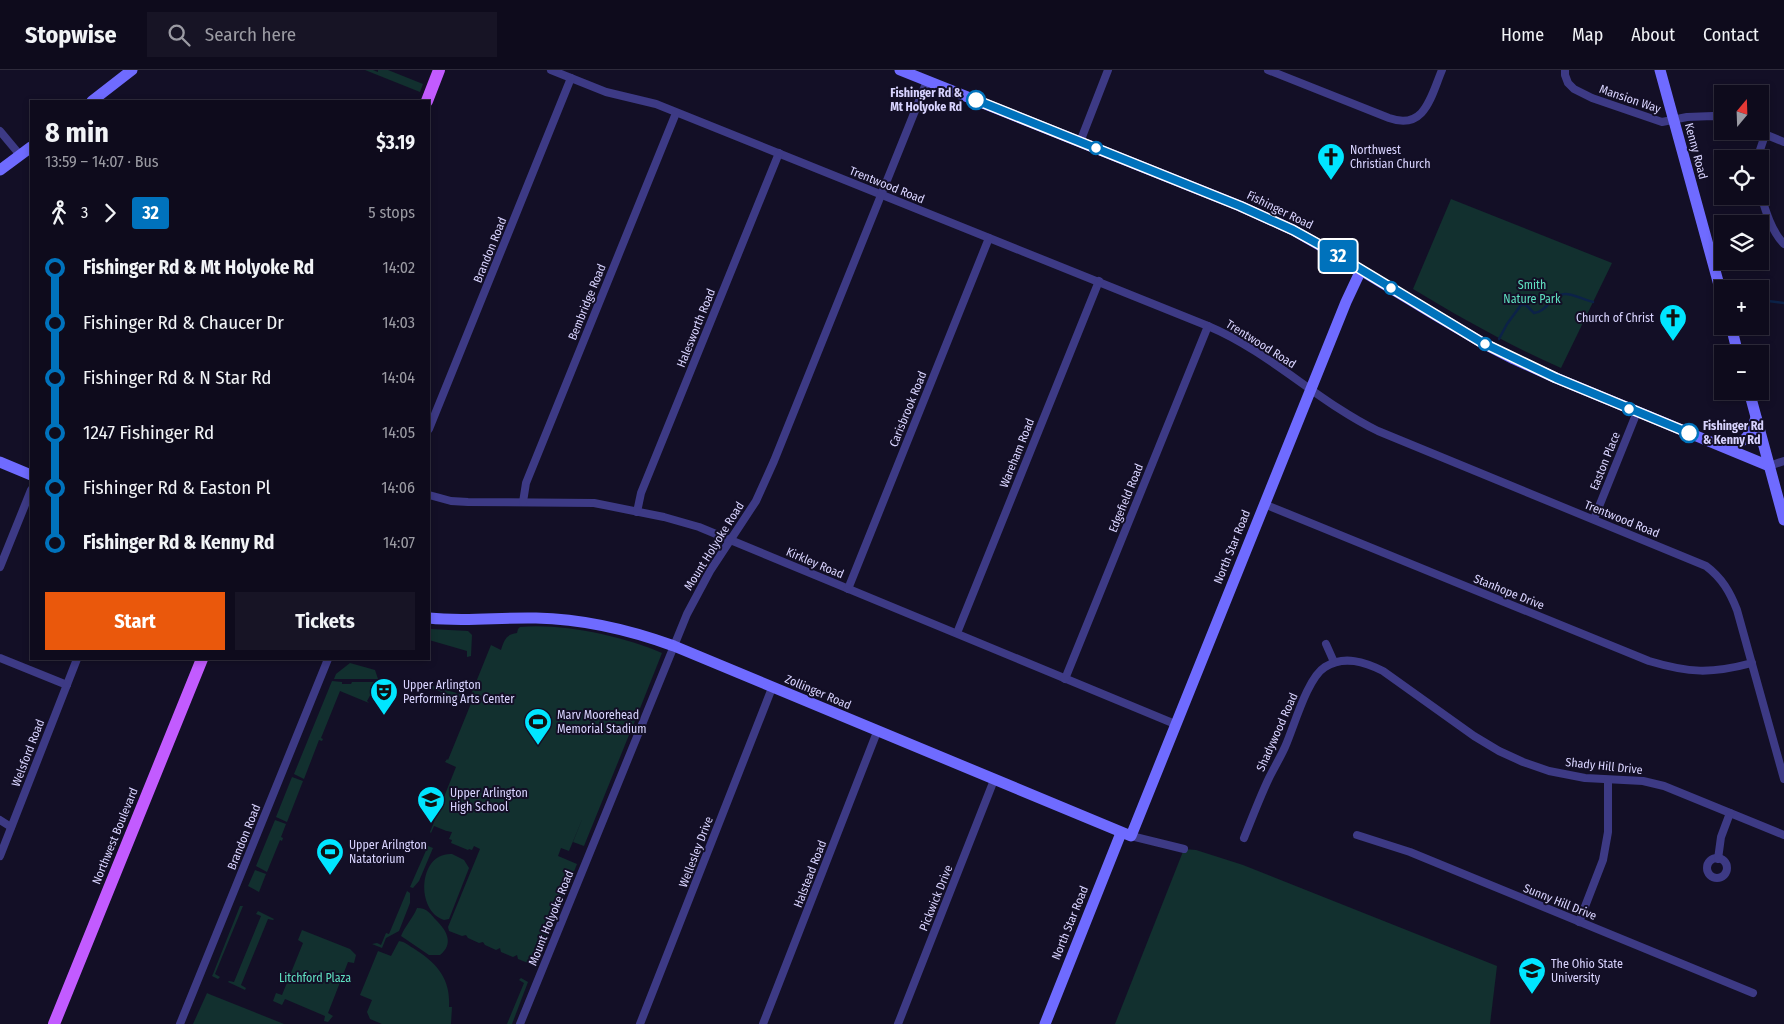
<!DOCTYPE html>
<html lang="en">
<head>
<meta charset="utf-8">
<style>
  :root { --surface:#0e0b1c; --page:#171425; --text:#f1f3f6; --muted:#9b9ba3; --line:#2e2b3b; --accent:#ea580c }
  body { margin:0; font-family:"Fira Sans Condensed",sans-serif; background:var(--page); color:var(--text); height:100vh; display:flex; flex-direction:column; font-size:19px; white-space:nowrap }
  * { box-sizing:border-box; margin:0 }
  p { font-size:16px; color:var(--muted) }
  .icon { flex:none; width:28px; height:28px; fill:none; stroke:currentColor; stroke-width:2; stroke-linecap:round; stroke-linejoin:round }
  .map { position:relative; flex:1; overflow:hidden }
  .sheet { position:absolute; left:30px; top:30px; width:400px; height:560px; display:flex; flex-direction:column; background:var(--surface); border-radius:0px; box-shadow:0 2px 8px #0003,0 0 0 1px var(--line) }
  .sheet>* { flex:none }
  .badge { padding:0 10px; border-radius:4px; font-size:18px; line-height:32px }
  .needle { width:32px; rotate:19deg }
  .tools { position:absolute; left:1714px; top:15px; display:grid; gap:10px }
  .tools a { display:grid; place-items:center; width:55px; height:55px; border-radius:0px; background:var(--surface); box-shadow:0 2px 8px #0003,0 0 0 1px var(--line); font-size:25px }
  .map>.badge { position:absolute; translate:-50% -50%; box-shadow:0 0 0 2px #fff }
  .legs { display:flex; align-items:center; gap:8px; height:55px; padding:0 15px; font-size:16px }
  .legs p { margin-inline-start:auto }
  .summary { display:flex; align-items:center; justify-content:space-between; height:85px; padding:0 15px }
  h1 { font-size:28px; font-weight:700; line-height:38px }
  .action { display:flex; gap:10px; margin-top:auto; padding:10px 15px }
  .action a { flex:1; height:58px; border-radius:0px; background:var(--accent); color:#fff; font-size:20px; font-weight:700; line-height:58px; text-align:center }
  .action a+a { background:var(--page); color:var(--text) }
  ul { padding:0 15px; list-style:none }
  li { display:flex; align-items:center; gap:18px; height:55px; font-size:19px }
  li i { display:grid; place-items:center; width:8px; height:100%; margin:0 6px; background:currentColor }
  li i::after { content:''; width:12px; height:12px; margin:-6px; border:4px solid; border-radius:50%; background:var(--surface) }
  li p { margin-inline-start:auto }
  li:first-child i { background:linear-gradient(#0000 50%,currentColor 0) }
  li:last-child i { background:linear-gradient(currentColor 50%,#0000 0) }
  header { display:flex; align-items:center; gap:30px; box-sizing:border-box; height:70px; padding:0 25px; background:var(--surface); border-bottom:1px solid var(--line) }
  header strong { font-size:24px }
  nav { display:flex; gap:28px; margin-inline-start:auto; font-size:18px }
  .search { width:350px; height:45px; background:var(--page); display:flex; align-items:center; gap:12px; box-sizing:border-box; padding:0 18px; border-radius:0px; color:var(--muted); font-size:19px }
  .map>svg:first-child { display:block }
  .green { fill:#12302f }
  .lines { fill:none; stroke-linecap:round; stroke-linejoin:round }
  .stream { stroke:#0c2248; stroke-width:2.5 }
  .street { stroke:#3d3a85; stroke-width:8 }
  .secondary { stroke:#6f6bff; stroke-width:11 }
  .primary { stroke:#c25bff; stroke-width:12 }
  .line-1-casing { stroke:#fff; stroke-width:11 }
  .line-1 { stroke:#0072bc; stroke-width:8 }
  .stop-1-dot { fill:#fff; stroke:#0072bc; stroke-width:2.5 }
  .labels { text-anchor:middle; stroke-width:4; stroke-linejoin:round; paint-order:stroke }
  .stop-label { font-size:12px; font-weight:bold; fill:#d9d4ff; stroke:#130f26; text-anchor:end }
  .street-label { font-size:12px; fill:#d9d4ff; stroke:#130f26 }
  .poi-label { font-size:12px; fill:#d9d4ff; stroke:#130f26; text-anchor:start }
  .park-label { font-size:12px; fill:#5fe0c0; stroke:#130f26 }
</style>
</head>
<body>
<header>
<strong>Stopwise</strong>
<div class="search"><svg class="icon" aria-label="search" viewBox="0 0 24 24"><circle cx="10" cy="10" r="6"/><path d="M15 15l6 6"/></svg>Search here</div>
<nav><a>Home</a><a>Map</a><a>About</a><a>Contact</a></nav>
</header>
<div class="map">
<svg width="1784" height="954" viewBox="0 0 1784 954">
  <rect width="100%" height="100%" fill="#130f26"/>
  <g class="green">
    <polygon points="365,0 373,0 378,2 378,0 388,0 423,14 420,22"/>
    <path d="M 1451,129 L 1612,193 L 1561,298 C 1509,275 1461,248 1413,219 Z"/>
    <path d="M 520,557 C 562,553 623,566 662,583 L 631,661 L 629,661 L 628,664 L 629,665 L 584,776 L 573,772 L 583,747 L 569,781 L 561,778 L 558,786 L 577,794 L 537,894 L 533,895 L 518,889 L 517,885 L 513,887 L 501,882 L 500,878 L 496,880 L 485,875 L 483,872 L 479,873 L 468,868 L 466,865 L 462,866 L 449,861 L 448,857 L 480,779 L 474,776 L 472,780 L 469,779 L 468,780 L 451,773 L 452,770 L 449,769 L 452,762 C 448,762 439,758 434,756 L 431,763 L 430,762 L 456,697 L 445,692 L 447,689 L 448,690 L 472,631 L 415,614 L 416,611 L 470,627 L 491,575 L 501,580 C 504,571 506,564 517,563 L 518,559 Z"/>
    <polygon points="430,559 468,561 472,565 471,586 467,587 467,581 429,570 429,560"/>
    <polygon points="350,593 375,600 378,609 334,609 336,604"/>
    <polygon points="332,611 342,612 342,614 351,614 352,612 376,612 377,613 367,631 369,633 340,621 321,668 323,669 322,671 319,670 304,709 294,704"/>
    <polygon points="292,707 303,711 287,752 276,747"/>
    <polygon points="275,750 286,754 281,767 283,768 282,771 280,770 267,802 256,796"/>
    <polygon points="428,776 433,778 419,811 413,818 410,817"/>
    <polygon points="1184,779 1196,780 1243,795 1497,896 1490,954 1115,954"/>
    <path d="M 452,784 L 464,790 L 469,798 L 449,849 L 444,850 C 415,841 418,782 452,784 Z"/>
    <polygon points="255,800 266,804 259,822 248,816"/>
    <polygon points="407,821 410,823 410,833 399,861 386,868 382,878 372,874 377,873 381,875 386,863 389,864"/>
    <polygon points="240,836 243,836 215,904 220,907 218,909 212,906 213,904"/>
    <path d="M 417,838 C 428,838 430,844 437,851 C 447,861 454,874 440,885 L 429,885 L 401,866 C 405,856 413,848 417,838 Z"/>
    <polygon points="258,841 274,849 273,850 268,849 241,915 246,918 245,920 228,912 229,911 234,912 261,846 256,844"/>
    <polygon points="302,860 350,879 356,885 354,893 348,892 328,943 333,946 328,952 324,951 325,946 285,929 282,935 273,931 276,923 282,925 303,873 298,870"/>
    <path d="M 399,871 C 405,872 408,875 413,878 C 435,892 451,907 449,937 L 452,937 L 451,954 L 382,954 L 370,949 L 367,942 L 372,930 L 360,925 L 378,881 L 391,886 Z"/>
    <polygon points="521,908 528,912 512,954 507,954 524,913 519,910"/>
    <polygon points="207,923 209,924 284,954 193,954"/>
  </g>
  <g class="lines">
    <g class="stream">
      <polyline points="1760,228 1768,231 1784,233"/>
      <path d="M 1499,269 L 1507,254 L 1521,235 L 1526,235 L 1534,243 C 1547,242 1552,224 1565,224 C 1574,224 1584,230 1593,232"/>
    </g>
    <g class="street">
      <path d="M 551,0 L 606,22 L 656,34 L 1208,256 C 1270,282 1318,332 1378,361 L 1706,496 C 1722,508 1730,522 1737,540 L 1784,709"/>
      <path d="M 1268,0 L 1389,48 C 1425,61 1431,26 1442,0"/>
      <polyline points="1565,0 1565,5 1568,13 1574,19 1592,28 1662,52 1687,47 1713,46 1722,48"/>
      <polyline points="0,61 20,85"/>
      <polyline points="1757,61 1784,72"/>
      <polyline points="1080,72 1108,0"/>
      <polyline points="1757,89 1765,65"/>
      <path d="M 1760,122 C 1765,139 1771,161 1784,174"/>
      <polyline points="429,359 571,8"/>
      <polyline points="1769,396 1784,391"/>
      <polyline points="429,425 451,431 468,432 594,433 664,447 699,457 1175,654"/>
      <polyline points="523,432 526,413 676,43"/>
      <path d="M 1264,434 L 1649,591 C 1689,603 1711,604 1752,593"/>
      <polyline points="637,442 641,423 779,83"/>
      <polyline points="1594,449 1637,342"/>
      <polyline points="0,497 31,420"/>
      <polyline points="848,519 989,168"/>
      <polyline points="957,563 1099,211"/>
      <polyline points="1326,574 1334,592"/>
      <polyline points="0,588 67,615"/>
      <polyline points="1065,609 1208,256"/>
      <polyline points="0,750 11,757"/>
      <polyline points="1357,765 1410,782 1753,923"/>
      <polyline points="1131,766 1184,779"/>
      <path d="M 1244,768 C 1252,748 1260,727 1269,708 C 1274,698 1280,688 1285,677 C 1294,657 1307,608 1325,597 C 1344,585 1365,592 1383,601 L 1474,666 L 1499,681 L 1523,692 L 1549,701 L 1585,708 L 1643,711 L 1664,716 L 1784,765"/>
      <polyline points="0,786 77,589"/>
      <circle cx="1717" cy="798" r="10"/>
      <polyline points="1718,789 1721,767 1730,743"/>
      <polyline points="1579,852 1603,790 1608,762 1608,710"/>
      <polyline points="180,954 328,589"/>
      <polyline points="520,954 687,544 710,501 756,431 774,391 927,11"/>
      <polyline points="640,954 772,618"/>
      <polyline points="763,954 877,662"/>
      <polyline points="898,954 994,710"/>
    </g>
    <g class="secondary">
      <polyline points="900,0 1240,136 1293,160 1321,176 1432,243 1481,272 1514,289 1556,308 1769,396"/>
      <polyline points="1660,0 1722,226"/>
      <polyline points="92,31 132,0"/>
      <polyline points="0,100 31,77"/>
      <polyline points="1731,256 1738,284"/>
      <polyline points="1749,321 1784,450"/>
      <path d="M 1720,372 C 1745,375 1748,370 1756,348"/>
      <polyline points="0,392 31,405"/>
      <path d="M 429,548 C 465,552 500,547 536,548 C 583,549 630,560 674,576 L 1131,766 L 1346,232 L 1361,200"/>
      <polyline points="1045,954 1121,763"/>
    </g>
    <g class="primary">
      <polyline points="427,31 439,0"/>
      <polyline points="54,954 202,589"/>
    </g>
  </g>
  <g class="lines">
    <defs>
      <polyline id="line-1" points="976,30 1240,136 1293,160 1322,176 1481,272 1556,308 1689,363"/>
    </defs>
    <use href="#line-1" class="line-1-casing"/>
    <use href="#line-1" class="line-1"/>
  </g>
  <defs>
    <symbol id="church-pin" viewBox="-11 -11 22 30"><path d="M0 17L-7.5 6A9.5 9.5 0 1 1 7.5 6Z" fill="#00e5ff" stroke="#130f26"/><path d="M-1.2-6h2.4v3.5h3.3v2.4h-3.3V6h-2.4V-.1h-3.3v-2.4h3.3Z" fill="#111"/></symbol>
    <symbol id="theatre-pin" viewBox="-11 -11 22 30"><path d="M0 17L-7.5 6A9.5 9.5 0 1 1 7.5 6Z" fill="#00e5ff" stroke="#130f26"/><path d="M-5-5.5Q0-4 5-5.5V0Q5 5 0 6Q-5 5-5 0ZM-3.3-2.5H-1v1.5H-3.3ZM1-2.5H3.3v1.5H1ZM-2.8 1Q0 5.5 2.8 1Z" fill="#111"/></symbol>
    <symbol id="stadium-pin" viewBox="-11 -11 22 30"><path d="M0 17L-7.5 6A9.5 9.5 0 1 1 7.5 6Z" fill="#00e5ff" stroke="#130f26"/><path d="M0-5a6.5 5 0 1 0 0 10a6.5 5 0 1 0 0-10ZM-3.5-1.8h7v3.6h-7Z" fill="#111"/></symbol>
    <symbol id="school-pin" viewBox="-11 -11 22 30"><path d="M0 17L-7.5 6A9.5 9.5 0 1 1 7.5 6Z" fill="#00e5ff" stroke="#130f26"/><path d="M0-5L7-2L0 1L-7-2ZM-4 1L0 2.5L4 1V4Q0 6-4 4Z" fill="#111"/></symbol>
    <symbol id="university-pin" viewBox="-11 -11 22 30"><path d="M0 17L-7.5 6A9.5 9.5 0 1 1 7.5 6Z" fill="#00e5ff" stroke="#130f26"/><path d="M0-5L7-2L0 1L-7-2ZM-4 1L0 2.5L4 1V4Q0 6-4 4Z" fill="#111"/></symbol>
  </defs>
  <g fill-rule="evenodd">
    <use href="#church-pin" x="1315" y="71" width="32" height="43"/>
    <use href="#church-pin" x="1657" y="232" width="32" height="43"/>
    <use href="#theatre-pin" x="368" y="606" width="32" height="43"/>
    <use href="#stadium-pin" x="522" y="636" width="32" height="43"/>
    <use href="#school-pin" x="415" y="714" width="32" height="43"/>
    <use href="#stadium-pin" x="314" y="766" width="32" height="43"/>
    <use href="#university-pin" x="1516" y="885" width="32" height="43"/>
  </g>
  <g class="stop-1-dot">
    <circle cx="976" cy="30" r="9"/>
    <circle cx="1096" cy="78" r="6"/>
    <circle cx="1391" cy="218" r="6"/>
    <circle cx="1485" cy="274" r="6"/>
    <circle cx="1629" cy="339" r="6"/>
    <circle cx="1689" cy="363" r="9"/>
  </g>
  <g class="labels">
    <g class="stop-label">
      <text x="962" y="27">Fishinger Rd &amp;<tspan x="962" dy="14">Mt Holyoke Rd</tspan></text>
      <text x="1703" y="360" text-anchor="start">Fishinger Rd<tspan x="1703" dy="14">&amp; Kenny Rd</tspan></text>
    </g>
    <g class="street-label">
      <text transform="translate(1630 29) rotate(19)" y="4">Mansion Way</text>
      <text transform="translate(1696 81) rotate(75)" y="4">Kenny Road</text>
      <text transform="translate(887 115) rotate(22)" y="4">Trentwood Road</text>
      <text transform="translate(1280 140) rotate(26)" y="4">Fishinger Road</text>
      <text transform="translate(490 180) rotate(-68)" y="4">Brandon Road</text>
      <text transform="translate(587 232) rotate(-68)" y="4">Bembridge Road</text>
      <text transform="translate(696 258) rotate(-68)" y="4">Halesworth Road</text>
      <text transform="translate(1261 274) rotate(32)" y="4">Trentwood Road</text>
      <text transform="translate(908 339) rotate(-68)" y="4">Carisbrook Road</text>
      <text transform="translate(1017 383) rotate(-68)" y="4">Wareham Road</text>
      <text transform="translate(1605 391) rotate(-68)" y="4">Easton Place</text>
      <text transform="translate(1126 428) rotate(-68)" y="4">Edgefield Road</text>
      <text transform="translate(1622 449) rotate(22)" y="4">Trentwood Road</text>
      <text transform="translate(714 476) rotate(-58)" y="4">Mount Holyoke Road</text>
      <text transform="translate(1232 477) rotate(-68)" y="4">North Star Road</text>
      <text transform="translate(815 493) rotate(23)" y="4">Kirkley Road</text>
      <text transform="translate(1509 522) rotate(22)" y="4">Stanhope Drive</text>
      <text transform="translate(818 622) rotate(23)" y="4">Zollinger Road</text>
      <text transform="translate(1277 662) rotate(-66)" y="4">Shadywood Road</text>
      <text transform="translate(28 683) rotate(-69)" y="4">Welsford Road</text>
      <text transform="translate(1604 696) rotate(6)" y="4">Shady Hill Drive</text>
      <text transform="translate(115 766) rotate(-68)" y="4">Northwest Boulevard</text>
      <text transform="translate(244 767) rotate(-68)" y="4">Brandon Road</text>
      <text transform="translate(696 782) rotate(-69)" y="4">Wellesley Drive</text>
      <text transform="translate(810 804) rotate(-69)" y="4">Halstead Road</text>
      <text transform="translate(936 828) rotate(-68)" y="4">Pickwick Drive</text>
      <text transform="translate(1560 832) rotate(22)" y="4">Sunny Hill Drive</text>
      <text transform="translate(551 848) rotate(-68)" y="4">Mount Holyoke Road</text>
      <text transform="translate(1070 853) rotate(-68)" y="4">North Star Road</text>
    </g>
    <g class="poi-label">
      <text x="1350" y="84">Northwest<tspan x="1350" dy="14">Christian Church</tspan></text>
      <text x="1654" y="252" text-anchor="end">Church of Christ</text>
      <text x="403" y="619">Upper Arlington<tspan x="403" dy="14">Performing Arts Center</tspan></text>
      <text x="557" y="649">Marv Moorehead<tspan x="557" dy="14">Memorial Stadium</tspan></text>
      <text x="450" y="727">Upper Arlington<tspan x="450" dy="14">High School</tspan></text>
      <text x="349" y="779">Upper Arilngton<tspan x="349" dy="14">Natatorium</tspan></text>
      <text x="1551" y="898">The Ohio State<tspan x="1551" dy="14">University</tspan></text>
    </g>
    <g class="park-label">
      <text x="1532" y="219">Smith<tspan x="1532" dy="14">Nature Park</tspan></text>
      <text x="315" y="912">Litchford Plaza</text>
    </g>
  </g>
</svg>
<div class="tools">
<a><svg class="needle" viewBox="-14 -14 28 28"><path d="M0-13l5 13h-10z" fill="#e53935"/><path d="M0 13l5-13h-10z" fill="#9b9ba3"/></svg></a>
<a><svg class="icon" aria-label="locate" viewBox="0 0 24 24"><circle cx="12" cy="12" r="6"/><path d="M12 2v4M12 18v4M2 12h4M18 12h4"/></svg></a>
<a><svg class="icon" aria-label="layers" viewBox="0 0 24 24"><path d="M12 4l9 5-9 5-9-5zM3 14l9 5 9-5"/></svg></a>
<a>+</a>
<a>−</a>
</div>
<b class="badge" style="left:1338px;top:186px;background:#0072bc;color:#fff">32</b>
<section class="sheet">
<div class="summary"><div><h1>8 min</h1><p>13:59 – 14:07 · Bus</p></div><b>$3.19</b></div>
<div class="legs"><svg class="icon" aria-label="walk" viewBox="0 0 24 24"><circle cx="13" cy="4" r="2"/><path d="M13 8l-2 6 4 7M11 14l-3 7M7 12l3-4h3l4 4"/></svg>3<svg class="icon" aria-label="forward" viewBox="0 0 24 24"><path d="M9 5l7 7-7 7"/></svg><b class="badge" style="background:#0072bc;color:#fff">32</b><p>5 stops</p></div>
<ul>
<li><i style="color:#0072bc"></i><b>Fishinger Rd &amp; Mt Holyoke Rd</b><p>14:02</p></li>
<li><i style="color:#0072bc"></i><span>Fishinger Rd &amp; Chaucer Dr</span><p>14:03</p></li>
<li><i style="color:#0072bc"></i><span>Fishinger Rd &amp; N Star Rd</span><p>14:04</p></li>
<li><i style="color:#0072bc"></i><span>1247 Fishinger Rd</span><p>14:05</p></li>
<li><i style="color:#0072bc"></i><span>Fishinger Rd &amp; Easton Pl</span><p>14:06</p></li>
<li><i style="color:#0072bc"></i><b>Fishinger Rd &amp; Kenny Rd</b><p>14:07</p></li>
</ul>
<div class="action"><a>Start</a><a>Tickets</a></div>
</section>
</div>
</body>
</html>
